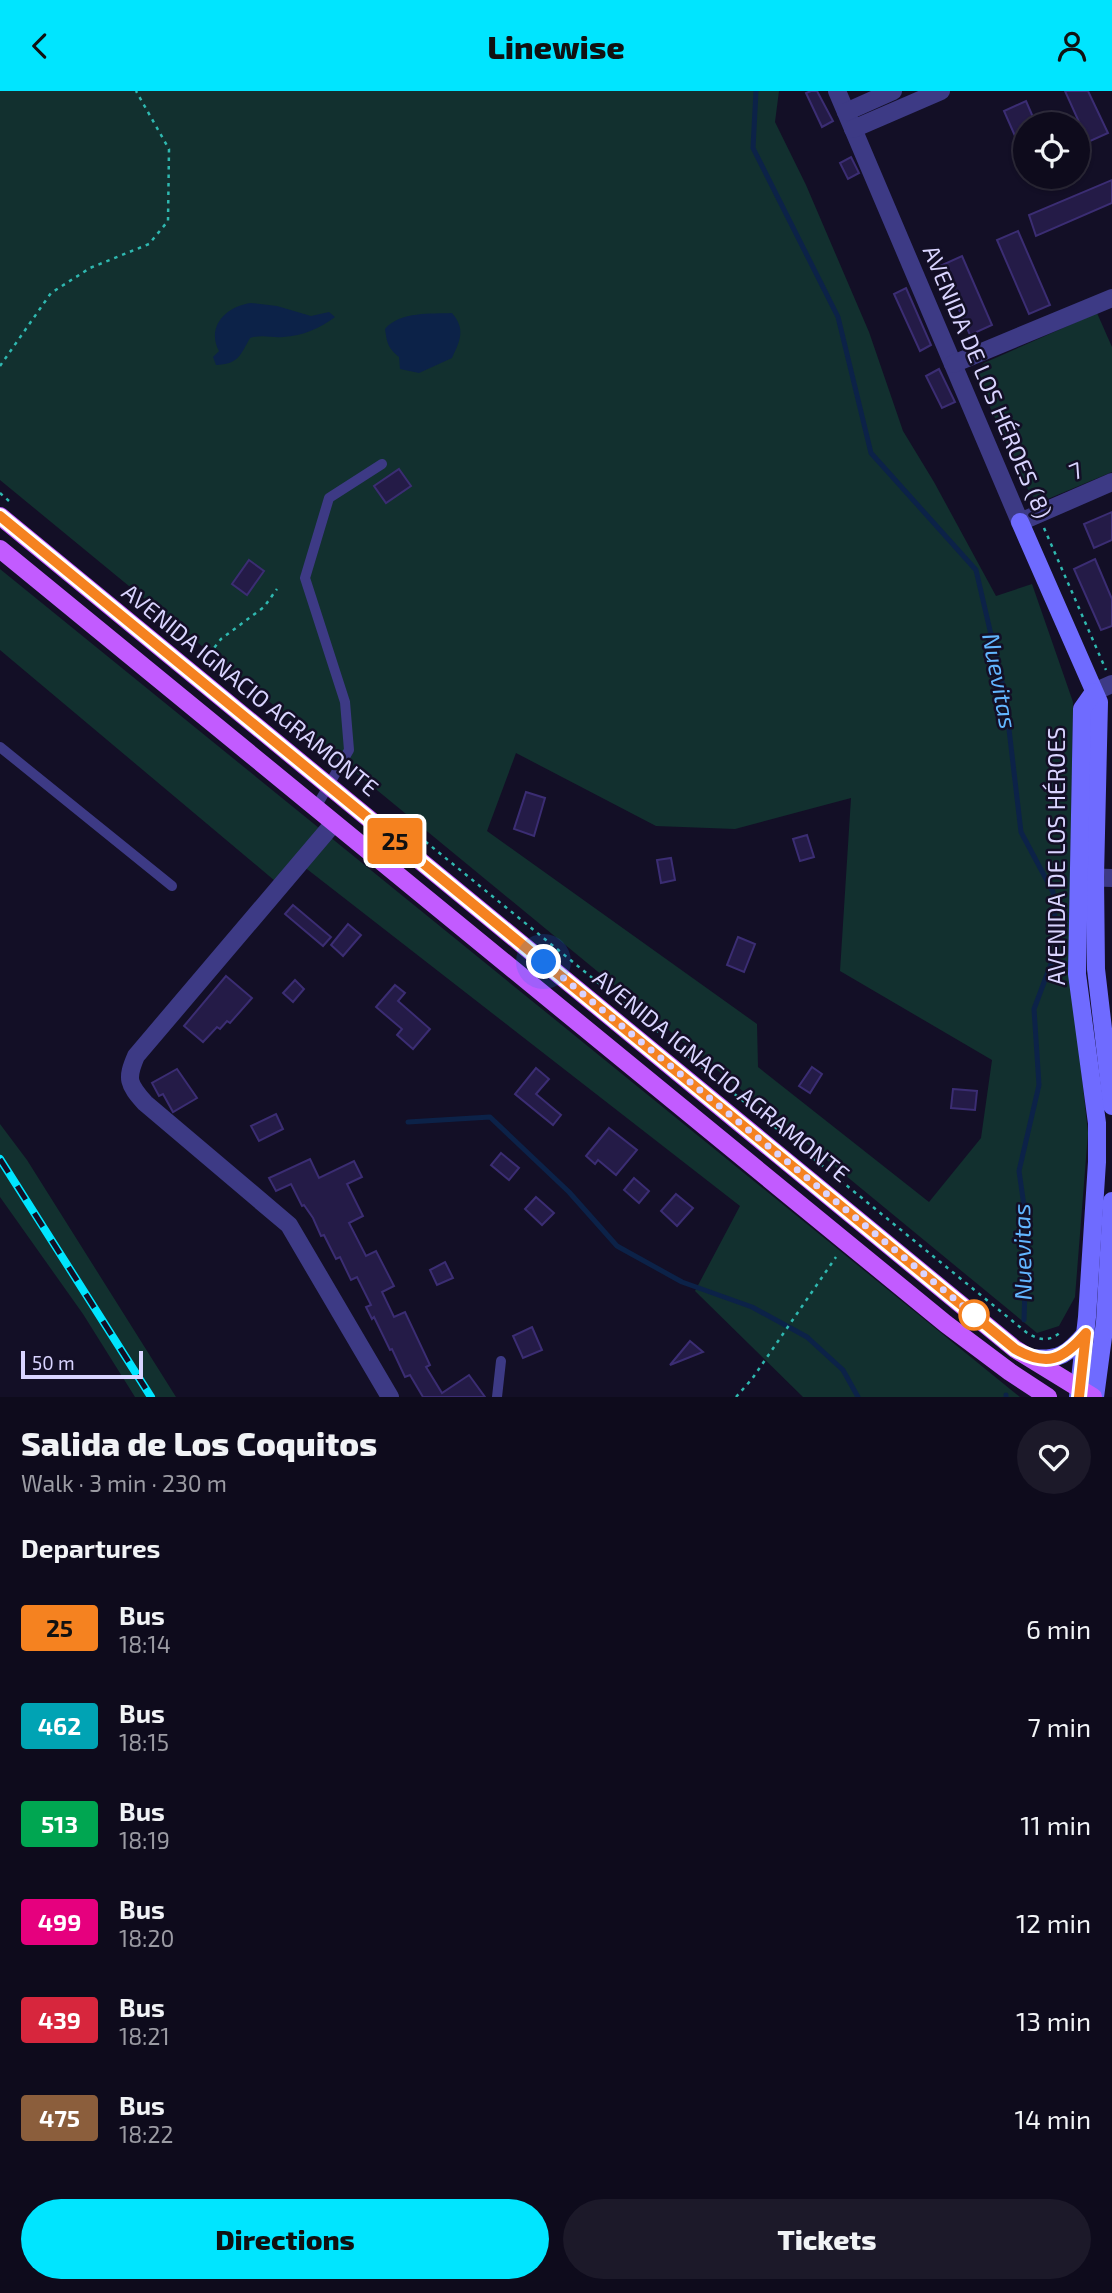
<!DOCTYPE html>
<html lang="en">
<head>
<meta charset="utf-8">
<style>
  :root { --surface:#0e0b1c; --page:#1c1929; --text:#f1f3f6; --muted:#9b9ba3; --line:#2e2b3b; --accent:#00e5ff }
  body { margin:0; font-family:"Exo 2",sans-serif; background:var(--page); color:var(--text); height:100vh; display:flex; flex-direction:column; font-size:26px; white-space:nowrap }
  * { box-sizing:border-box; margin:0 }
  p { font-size:23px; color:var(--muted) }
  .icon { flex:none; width:38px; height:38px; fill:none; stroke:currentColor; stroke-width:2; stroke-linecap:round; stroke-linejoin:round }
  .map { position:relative; height:1306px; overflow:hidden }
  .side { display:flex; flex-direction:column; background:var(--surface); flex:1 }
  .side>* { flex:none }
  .badge { padding:0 14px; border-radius:5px; font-size:24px; line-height:46px }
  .buttons { position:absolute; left:1013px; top:21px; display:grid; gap:14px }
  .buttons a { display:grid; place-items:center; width:77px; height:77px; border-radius:50%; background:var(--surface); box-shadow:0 2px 5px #0004,0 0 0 2px var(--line); font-size:35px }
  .scale { position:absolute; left:21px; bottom:18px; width:122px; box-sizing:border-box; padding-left:7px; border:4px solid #d9d4ff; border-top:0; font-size:19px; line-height:24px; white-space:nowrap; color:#d9d4ff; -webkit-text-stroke:5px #130f26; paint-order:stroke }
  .you { position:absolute; width:35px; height:35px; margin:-18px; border:5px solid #fff; border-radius:50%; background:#1a73e8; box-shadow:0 0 0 10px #1a73e833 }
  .map>.badge { position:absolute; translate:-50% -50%; box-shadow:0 0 0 4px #fff }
  h2 { padding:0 21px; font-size:26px; line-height:63px }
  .round { display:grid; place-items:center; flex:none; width:74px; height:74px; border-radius:37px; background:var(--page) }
  .summary { display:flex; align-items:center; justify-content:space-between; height:119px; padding:0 21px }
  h1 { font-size:33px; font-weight:800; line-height:52px }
  .cta { display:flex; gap:14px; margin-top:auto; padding:14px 21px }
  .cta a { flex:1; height:80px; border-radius:42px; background:var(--accent); color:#111; font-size:28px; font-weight:800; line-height:80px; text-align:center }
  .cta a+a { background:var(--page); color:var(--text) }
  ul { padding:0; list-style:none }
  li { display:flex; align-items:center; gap:21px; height:98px; padding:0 21px }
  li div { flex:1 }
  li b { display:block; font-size:26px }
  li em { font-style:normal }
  li .badge { min-width:77px; font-weight:700; text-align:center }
  header { display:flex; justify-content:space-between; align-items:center; height:91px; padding:0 21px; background:var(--accent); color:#111; font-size:32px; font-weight:800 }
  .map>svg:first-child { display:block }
  .green { fill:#12302f; fill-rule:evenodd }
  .water { fill:#0c2248 }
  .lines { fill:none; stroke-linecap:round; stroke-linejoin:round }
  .stream { stroke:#0c2248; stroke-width:5 }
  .building { fill:#241b47; stroke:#3b2d73; stroke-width:2 }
  .path { stroke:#2fb8b0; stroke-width:2.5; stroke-dasharray:3.5 5; stroke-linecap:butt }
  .lane { stroke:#3d3a85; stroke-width:10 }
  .street { stroke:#3d3a85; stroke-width:18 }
  .secondary { stroke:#6f6bff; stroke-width:18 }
  .primary { stroke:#c25bff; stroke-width:18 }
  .rail-casing { stroke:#00e5ff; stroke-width:8 }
  .rail { stroke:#130f26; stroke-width:5; stroke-dasharray:16; stroke-linecap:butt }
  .line-casing { stroke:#fff; stroke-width:16 }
  .line { stroke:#f58220; stroke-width:10 }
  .walk { stroke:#d9d4ff; stroke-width:7; stroke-dasharray:0 12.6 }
  .stop-dot { fill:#fff; stroke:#f58220; stroke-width:3.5 }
  .labels { text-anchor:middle; stroke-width:5; stroke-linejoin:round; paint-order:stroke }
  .street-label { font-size:23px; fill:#d9d4ff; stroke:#130f26 }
  .water-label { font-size:24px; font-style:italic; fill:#62b6ff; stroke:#130f26 }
</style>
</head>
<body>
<header><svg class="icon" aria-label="back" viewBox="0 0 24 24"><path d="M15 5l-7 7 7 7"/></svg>Linewise<svg class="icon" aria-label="person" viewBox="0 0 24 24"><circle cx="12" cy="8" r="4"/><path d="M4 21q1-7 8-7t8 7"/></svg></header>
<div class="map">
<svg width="1112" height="1306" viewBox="0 0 1112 1306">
  <rect width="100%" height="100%" fill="#130f26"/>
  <g class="green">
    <path d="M 0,0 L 779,0 L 775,31 L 806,94 L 869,241 L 903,340 L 934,391 L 996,505 L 1032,493 L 1073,611 L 1069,867 L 1088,1042 L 1075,1206 L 1059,1235 L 1037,1242 L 0,389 ZM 516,662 L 656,735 L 735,738 L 851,707 L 840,880 L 992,969 L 981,1047 L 929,1111 L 758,976 L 757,933 L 487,740 Z"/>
    <polygon points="1097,222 1112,256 1112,381 1043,410 1038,410 1030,403 977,288 979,277 984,272"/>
    <polygon points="0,478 1020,1306 803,1306 695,1200 740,1115 294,768 275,790 0,559"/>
    <polygon points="0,1033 27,1069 176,1306 135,1306 83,1223 0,1106"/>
  </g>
  <g class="water">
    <path d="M 251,212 L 277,215 L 311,225 L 329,221 L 335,226 C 320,237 303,245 283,246 C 271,247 263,243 250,247 C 240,265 238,273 216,274 L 213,266 L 219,260 C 206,236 226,215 251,212 Z"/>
    <path d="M 452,222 C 466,238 460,250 452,267 L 419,282 L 400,278 L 399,266 C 388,257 387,252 385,238 C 400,220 432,223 452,222 Z"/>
  </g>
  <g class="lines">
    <g class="stream">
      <polyline points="756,0 753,57 838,226 871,362 976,479 1005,604 1021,741 1053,801 1057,857 1034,918 1039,994 1019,1080 1027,1136 1024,1229"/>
      <polyline points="408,1031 490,1026 569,1101 617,1155 682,1191 752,1216 807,1246 843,1279 858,1306"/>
      <polyline points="1006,1306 1006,1304"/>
    </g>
  </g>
  <g class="building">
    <polygon points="811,0 817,0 833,30 822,36 806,2"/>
    <polygon points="1065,0 1088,0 1108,42 1088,51"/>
    <polygon points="1026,10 1036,33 1026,33 1026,70 1004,20"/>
    <polygon points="851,66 859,82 848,88 840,72"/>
    <polygon points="1112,89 1112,112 1036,145 1029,124"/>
    <polygon points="1018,140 1050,214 1029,223 997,149"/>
    <polygon points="962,165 992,234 970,244 940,175"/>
    <polygon points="906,197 931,254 920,260 894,203"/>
    <polygon points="939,278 955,311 942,317 926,285"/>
    <polygon points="399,378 411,395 386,412 374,395"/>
    <polygon points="1112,421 1112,449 1094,457 1084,433"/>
    <polygon points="1095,468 1112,508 1112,535 1101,539 1074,478"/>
    <polygon points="249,469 264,480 247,504 232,493"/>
    <polygon points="526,701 545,707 534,745 514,738"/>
    <polygon points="807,744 814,766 800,770 793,748"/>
    <polygon points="671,767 675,789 661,792 657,769"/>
    <polygon points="293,814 331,846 323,855 285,823"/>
    <polygon points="348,833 361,844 343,865 331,854"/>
    <polygon points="738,846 755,853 744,881 727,874"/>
    <polygon points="226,885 252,907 230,932 227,930 220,938 217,936 203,951 184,935"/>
    <polygon points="295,889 304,898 293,911 283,902"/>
    <polygon points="395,894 405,902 398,910 430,938 413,958 397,944 402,938 376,916"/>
    <polygon points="812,976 822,983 810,1002 799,995"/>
    <polygon points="536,977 549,988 536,1003 561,1024 553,1034 515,1003"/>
    <polygon points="177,978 197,1007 173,1021 163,1003 159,1005 152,992"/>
    <polygon points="953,998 977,1000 975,1019 951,1017"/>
    <polygon points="276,1023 283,1038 259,1050 251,1035"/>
    <polygon points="609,1037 637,1059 616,1084 598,1069 595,1073 586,1065"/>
    <polygon points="501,1062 519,1077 509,1089 491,1074"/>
    <polygon points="310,1068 319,1087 354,1070 362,1086 347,1093 363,1125 349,1132 366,1165 376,1160 394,1195 382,1201 394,1226 405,1221 430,1274 426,1276 442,1302 469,1284 485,1306 423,1306 410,1284 405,1286 392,1258 390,1259 374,1226 372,1228 366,1216 371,1214 357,1186 351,1189 340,1166 336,1168 324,1144 321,1145 313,1127 304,1114 302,1115 291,1093 276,1100 269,1087"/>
    <polygon points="634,1087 649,1100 639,1112 624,1099"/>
    <polygon points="676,1103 693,1117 677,1135 661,1120"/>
    <polygon points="536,1106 554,1122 542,1134 525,1118"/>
    <polygon points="445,1171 453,1187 437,1194 430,1179"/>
    <polygon points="532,1236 542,1259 523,1267 513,1245"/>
    <polygon points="690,1250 703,1261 670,1274"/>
  </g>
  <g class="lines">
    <g class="path">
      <polyline points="0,275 51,202 90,177 149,153 168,130 169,58 136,0"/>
      <polyline points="0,402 9,410"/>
      <polyline points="1044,437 1106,579"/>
      <polyline points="204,570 221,548 264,516 277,498"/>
      <path d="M 399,729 L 1026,1241 C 1039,1250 1050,1251 1062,1240"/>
      <polyline points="736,1306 752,1288 836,1166"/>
    </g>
    <g class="lane">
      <polyline points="0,656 172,795"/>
      <polyline points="315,718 349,659 345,611 305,487 329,407 382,373"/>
      <polyline points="497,1306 501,1270"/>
    </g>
    <g class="street">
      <polyline points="837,0 1020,431 1112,391"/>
      <polyline points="846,21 893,0"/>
      <polyline points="853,38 941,0"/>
      <polyline points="953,273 1112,207"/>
      <polyline points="1094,601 1112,593"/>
      <path d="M 333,733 L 136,965 C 126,988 128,993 145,1012 L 289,1134 L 390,1306"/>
      <polyline points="1081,786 1112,787"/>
    </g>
    <g class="secondary">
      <polyline points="1020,431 1099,611 1095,786 1096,878 1112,1015"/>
      <path d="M 1031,1267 C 1059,1270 1068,1263 1086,1242"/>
      <polyline points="1078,1306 1087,1226 1097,1071 1097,1032 1077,883 1082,618 1094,601"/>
      <polyline points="1095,1306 1105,1231 1112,1110"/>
    </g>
    <g class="primary">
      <polyline points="0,425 1015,1258 1093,1306"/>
      <polyline points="0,458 946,1233 1010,1281 1048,1306"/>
    </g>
    <defs>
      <polyline id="rail" points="0,1068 151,1306"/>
    </defs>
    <use href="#rail" class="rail-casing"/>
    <use href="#rail" class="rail"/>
  </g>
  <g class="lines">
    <defs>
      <path id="line" d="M 0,425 L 1015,1258 C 1047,1276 1063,1269 1086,1242 L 1079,1306"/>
    </defs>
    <use href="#line" class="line-casing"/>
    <use href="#line" class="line"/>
    <polyline class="walk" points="544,871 974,1224"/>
  </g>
  <circle class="stop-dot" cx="974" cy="1224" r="14"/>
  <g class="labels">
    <g class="street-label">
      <text transform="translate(987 291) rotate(67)" y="8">AVENIDA DE LOS HÉROES (8)</text>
      <text transform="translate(1076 380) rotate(-23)" y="8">7</text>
      <text transform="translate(250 599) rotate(39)" y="8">AVENIDA IGNACIO AGRAMONTE</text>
      <text transform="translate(1057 765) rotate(-90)" y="8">AVENIDA DE LOS HÉROES</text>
      <text transform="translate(721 985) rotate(39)" y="8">AVENIDA IGNACIO AGRAMONTE</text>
    </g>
    <g class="water-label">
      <text transform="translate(999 590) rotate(79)" y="8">Nuevitas</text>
      <text transform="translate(1023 1161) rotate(-91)" y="8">Nuevitas</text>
    </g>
  </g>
</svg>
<div class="buttons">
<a><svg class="icon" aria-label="locate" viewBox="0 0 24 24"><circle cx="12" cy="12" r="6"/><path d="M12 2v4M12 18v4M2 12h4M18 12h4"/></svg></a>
</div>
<div class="scale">50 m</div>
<div class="you" style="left:544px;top:871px"></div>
<b class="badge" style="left:395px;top:750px;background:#f58220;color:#111">25</b>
</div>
<section class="side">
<div class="summary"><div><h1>Salida de Los Coquitos</h1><p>Walk · 3 min · 230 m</p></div><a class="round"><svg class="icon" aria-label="heart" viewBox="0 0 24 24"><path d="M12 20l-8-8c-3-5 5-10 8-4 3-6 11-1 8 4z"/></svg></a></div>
<h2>Departures</h2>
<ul>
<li><span class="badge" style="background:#f58220;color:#111">25</span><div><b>Bus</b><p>18:14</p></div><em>6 min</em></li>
<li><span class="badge" style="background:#00a3b4;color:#fff">462</span><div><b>Bus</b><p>18:15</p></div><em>7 min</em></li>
<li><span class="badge" style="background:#00a651;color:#fff">513</span><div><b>Bus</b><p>18:19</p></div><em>11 min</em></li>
<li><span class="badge" style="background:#e6007e;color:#fff">499</span><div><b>Bus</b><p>18:20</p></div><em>12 min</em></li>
<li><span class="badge" style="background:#d7263d;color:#fff">439</span><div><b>Bus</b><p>18:21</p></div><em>13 min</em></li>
<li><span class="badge" style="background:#8b5e3c;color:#fff">475</span><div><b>Bus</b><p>18:22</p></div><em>14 min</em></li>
</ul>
<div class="cta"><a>Directions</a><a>Tickets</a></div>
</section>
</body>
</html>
